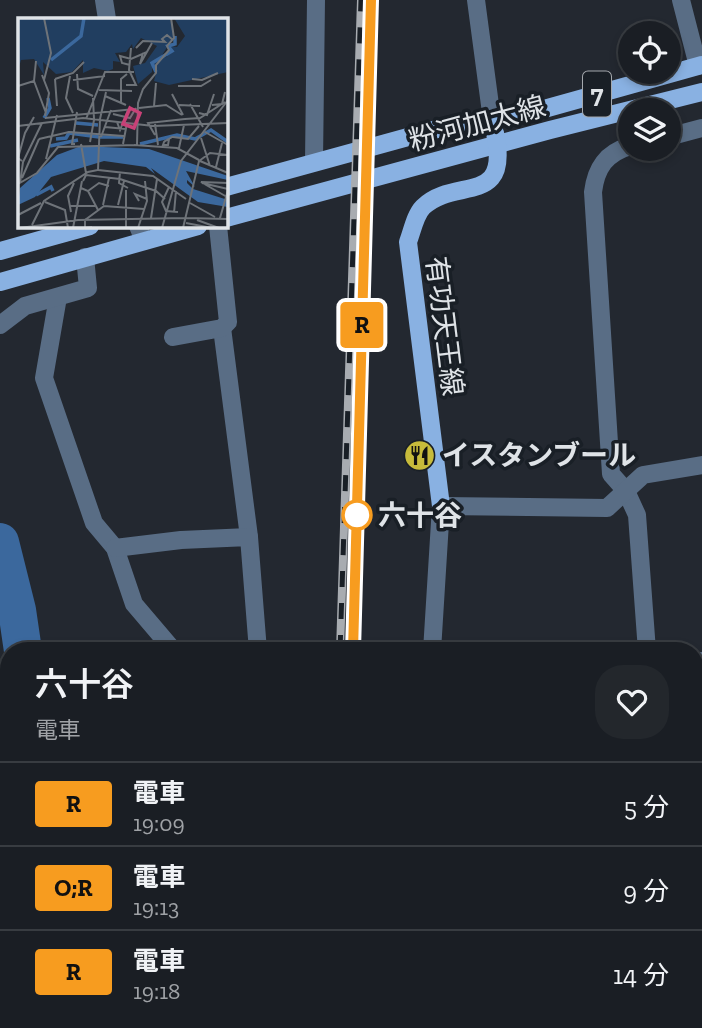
<!DOCTYPE html>
<html lang="ja">
<head>
<meta charset="utf-8">
<style>
  :root { --surface:#1a1e24; --page:#23272c; --text:#f1f3f6; --muted:#9fa2a6; --line:#383c41 }
  body { margin:0; font-family:"Zilla Slab","Noto Sans JP",serif; background:var(--page); color:var(--text); height:100vh; display:flex; flex-direction:column; font-size:26px; white-space:nowrap }
  * { box-sizing:border-box; margin:0 }
  p { font-size:23px; color:var(--muted) }
  .icon { flex:none; width:38px; height:38px; fill:none; stroke:currentColor; stroke-width:2; stroke-linecap:round; stroke-linejoin:round }
  .map { position:relative; flex:1; overflow:hidden }
  .sheet { position:absolute; left:0px; top:642px; width:704px; height:387px; display:flex; flex-direction:column; background:var(--surface); border-radius:28px 28px 0 0; box-shadow:0 4px 10px #0003,0 0 0 2px var(--line) }
  .sheet>* { flex:none }
  .badge { padding:0 14px; border-radius:5px; font-size:24px; line-height:46px }
  .buttons { position:absolute; left:618px; top:21px; display:grid; gap:14px }
  .buttons a { display:grid; place-items:center; width:63px; height:63px; border-radius:50%; background:var(--surface); box-shadow:0 4px 10px #0003,0 0 0 2px var(--line); font-size:35px }
  .map>.badge { position:absolute; translate:-50% -50%; box-shadow:0 0 0 4px #fff }
  .round { display:grid; place-items:center; flex:none; width:74px; height:74px; border-radius:28px; background:var(--page) }
  .summary { display:flex; align-items:center; justify-content:space-between; height:119px; padding:0 35px }
  h1 { font-size:33px; font-weight:600; line-height:52px }
  ul { padding:0; list-style:none }
  li { display:flex; align-items:center; gap:21px; height:84px; padding:0 35px; border-top:2px solid var(--line) }
  li div { flex:1 }
  li b { display:block; font-size:26px }
  li em { font-style:normal }
  li .badge { min-width:77px; font-weight:700; text-align:center }
  .map>svg:first-child { display:block }
  .lines { fill:none; stroke-linecap:round; stroke-linejoin:round }
  .river { stroke:#3b689d; stroke-width:38 }
  .minor { stroke:#596d85; stroke-width:18 }
  .major { stroke:#89b1e2; stroke-width:18 }
  .rail-casing { stroke:#a8acb1; stroke-width:8 }
  .rail { stroke:#191f26; stroke-width:5; stroke-dasharray:16; stroke-linecap:butt }
  .line-casing { stroke:#fff; stroke-width:16 }
  .line { stroke:#f79c1f; stroke-width:10 }
  .stop-dot { fill:#fff; stroke:#f79c1f; stroke-width:3.5 }
  .labels { text-anchor:middle; stroke-width:7; stroke-linejoin:round; paint-order:stroke }
  .shield { fill:#191f26; stroke:#a4a8ad; stroke-width:2 }
  .shield-label { font-size:26px; font-weight:bold; fill:#dfe3e7 }
  .street-label { font-size:28px; fill:#dfe3e7; stroke:#191f26 }
  .poi-label { font-size:28px; font-weight:bold; fill:#dfe3e7; stroke:#191f26; text-anchor:start }
  .stop-label { font-size:28px; font-weight:bold; fill:#dfe3e7; stroke:#191f26; text-anchor:start }
  .inset-river { fill:none; stroke:#3b689d; stroke-width:3.5 }
  .inset-road { fill:none; stroke:#6e7379; stroke-width:2 }
  .view { fill:#c84177; fill-opacity:0.15; stroke:#c84177; stroke-width:3.5 }
  .inset-edge { fill:none; stroke:#dfe3e7; stroke-width:3.5 }
</style>
</head>
<body>
<div class="map">
<svg width="702" height="1028" viewBox="0 0 702 1028">
  <rect width="100%" height="100%" fill="#232830"/>
  <g class="lines">
    <g class="river">
      <polyline points="0,542 17,610 23,651"/>
      <polyline points="93,1020 96,1028"/>
    </g>
    <g class="minor">
      <polyline points="104,0 107,19"/>
      <polyline points="476,0 492,120"/>
      <polyline points="681,0 698,66"/>
      <polyline points="668,137 702,128"/>
      <path d="M 630,146 C 606,153 596,168 593,192 L 611,474 L 626,491 L 637,515 L 647,651"/>
      <polyline points="314,161 316,0"/>
      <polyline points="138,226 144,241"/>
      <polyline points="58,297 44,378 94,523 115,548 134,604 174,651"/>
      <polyline points="0,325 25,306 88,288 85,257"/>
      <polyline points="222,328 249,537"/>
      <polyline points="173,337 222,328 228,322 218,226"/>
      <polyline points="115,548 181,540 249,537 258,651"/>
      <polyline points="432,651 441,506 607,508 643,475 702,465"/>
      <polyline points="695,662 702,661"/>
      <polyline points="0,676 9,728"/>
      <polyline points="695,827 702,842"/>
      <polyline points="695,936 702,932"/>
      <polyline points="68,1020 71,1028"/>
      <polyline points="627,1020 629,1028"/>
      <polyline points="289,1028 290,1020"/>
      <polyline points="355,1028 356,1020"/>
      <polyline points="523,1028 537,1020"/>
    </g>
    <g class="major">
      <polyline points="226,187 448,126 544,109 702,65"/>
      <polyline points="226,218 550,130 702,92"/>
      <polyline points="0,251 90,226"/>
      <polyline points="0,282 198,226"/>
      <path d="M 441,506 L 408,242 C 412,232 415,215 423,207 C 455,176 511,208 495,133"/>
    </g>
    <defs>
      <g id="rail">
        <polyline points="364,277 370,116"/>
        <polyline points="340,651 361,0"/>
        <polyline points="353,651 357,497"/>
        <polyline points="308,1028 309,1020"/>
        <polyline points="320,1028 321,1020"/>
      </g>
    </defs>
    <use href="#rail" class="rail-casing"/>
    <use href="#rail" class="rail"/>
  </g>
  <g class="lines">
    <defs>
      <polyline id="line" points="353,651 371,0"/>
    </defs>
    <use href="#line" class="line-casing"/>
    <use href="#line" class="line"/>
  </g>
  <defs>
    <symbol id="restaurant-disc" viewBox="-11 -11 22 22"><circle r="9.5" fill="#c7bb3b" stroke="#191f26"/><path d="M-5-6h1v4h1v-4h1v4h1v-4h1v5L-1.5 .5V6h-2V.5L-5-1ZM5-6V6H3V1.5H1.5Q1.5-4 5-6Z" fill="#111"/></symbol>
  </defs>
  <g fill-rule="evenodd">
    <use href="#restaurant-disc" x="402" y="438" width="35" height="35"/>
  </g>
  <circle class="stop-dot" cx="357" cy="515" r="14"/>
  <g class="labels">
    <rect class="shield" x="583" y="71.5" width="28" height="45" rx="5"/>
    <g class="shield-label">
      <text x="597" y="103">7</text>
    </g>
    <g class="street-label">
      <text transform="translate(477 123) rotate(-15)" y="10">粉河加太線</text>
      <text transform="translate(445 326) rotate(83)" y="10">有功天王線</text>
    </g>
    <g class="poi-label">
      <text x="442" y="465">イスタンブール</text>
    </g>
    <g class="stop-label">
      <text x="378" y="525">六十谷</text>
    </g>
  </g>
  <g transform="translate(18 18)">
    <rect width="210" height="210" fill="#232830"/>
    <path d="M 0,0 L 152,0 L 156,19 L 142,40 L 149,39 L 151,28 L 159,29 L 167,18 L 156,0 L 210,0 L 210,54 L 151,67 L 136,63 L 139,51 L 134,46 L 134,54 L 120,66 L 115,48 L 127,45 L 139,28 L 123,20 L 115,31 L 114,26 L 108,34 L 97,35 L 102,44 L 95,43 L 95,51 L 90,53 L 76,50 L 65,55 L 65,42 L 54,54 L 38,56 L 25,44 L 26,57 L 16,41 L 3,42 L 0,52 Z" fill="#213e60"/>
    <path d="M 63,128 L 131,131 L 210,158 L 210,162 L 168,153 L 177,169 L 169,162 L 169,165 L 175,171 L 210,182 L 210,189 L 180,184 L 133,150 L 137,156 L 128,149 L 86,143 L 33,159 L 17,179 L 0,187 L 2,170 L 39,137 Z" fill="#3b689d"/>
    <path class="inset-river" d="M 33,42 L 63,18 L 66,0M 138,54 L 134,45 L 154,33 L 150,28 L 157,26 L 157,18M 26,100 L 32,90 L 30,80M 58,105 L 80,107M 82,119 L 105,119M 38,121 L 48,120 L 51,115 L 81,119M 122,126 L 159,117 L 177,121 L 193,112 L 210,124M 32,128 L 60,122M 18,177 L 33,169 L 35,173"/>
    <path class="inset-road" d="M 26,0 L 33,35 L 26,62M 118,30 L 125,23 L 147,24 L 144,21 L 149,17 L 155,22M 125,35 L 122,46 L 134,25M 112,47 L 104,45 L 102,38 L 113,41 L 129,34M 59,56 L 60,71 L 75,78M 24,57 L 31,75 L 27,98M 52,58 L 48,80 L 55,95M 37,61 L 55,55 L 66,44M 37,61 L 39,88M 174,61 L 184,62 L 200,55M 55,62 L 87,58M 16,63 L 28,95M 108,67 L 118,67 L 111,52 L 113,30M 0,68 L 16,63 L 18,43M 160,68 L 183,68 L 193,62M 81,72 L 114,73M 154,76 L 165,97M 87,78 L 108,87M 75,80 L 76,101M 103,84 L 103,61 L 109,56M 172,86 L 185,109M 161,87 L 182,88M 194,87 L 204,86 L 207,74M 136,88 L 138,65M 121,90 L 148,87 L 164,97M 181,95 L 189,97 L 196,76M 95,96 L 112,100 L 118,90M 27,100 L 117,91M 68,101 L 87,54 L 116,54M 82,101 L 88,74M 167,101 L 182,100 L 207,84M 99,104 L 102,112 L 110,92M 137,106 L 140,127M 0,108 L 65,100 L 135,108 L 210,105M 87,109 L 108,111M 187,114 L 210,127M 137,117 L 130,105 L 167,101M 83,119 L 93,92M 183,120 L 192,148M 21,121 L 51,114 L 106,118M 151,121 L 150,127 L 145,127 L 146,124 L 147,123 L 151,121 L 154,119 L 155,119 L 170,121 L 181,108M 72,124 L 76,102M 57,126 L 54,126 L 59,94M 63,126 L 68,155M 105,126 L 109,105M 116,127 L 159,130 L 181,142M 119,127 L 120,85 L 125,71 L 138,55 L 138,47 L 151,32 L 149,28 L 156,20 L 153,0M 161,130 L 166,107M 28,141 L 39,97M 4,143 L 0,140 L 7,115 L 16,99M 182,143 L 210,155M 198,149 L 204,125M 80,152 L 135,158 L 168,181M 102,154 L 101,165 L 110,170M 4,160 L 21,121M 65,163 L 68,157 L 102,161 L 138,173 L 147,181M 2,165 L 5,144 L 24,105M 184,165 L 210,171M 0,166 L 19,155 L 40,129 L 119,127M 151,169 L 144,184 L 148,193 L 160,194M 63,170 L 70,173 L 80,192M 108,172 L 108,210M 70,173 L 81,165 L 91,168M 209,179 L 183,164 L 210,165M 121,183 L 117,176 L 129,181M 27,184 L 47,192 L 50,210M 172,185 L 197,199M 85,187 L 91,160M 100,187 L 106,163M 52,188 L 77,188M 53,194 L 50,178 L 56,165M 156,195 L 158,173M 0,197 L 23,185M 133,200 L 139,161M 167,200 L 210,201M 202,200 L 210,172M 179,202 L 201,210M 168,205 L 194,210M 14,207 L 26,183 L 70,154 L 80,152 L 82,101M 74,209 L 67,210 L 67,202 L 86,188 L 126,191M 2,210 L 60,202 L 167,200M 55,210 L 64,163M 120,210 L 129,183 L 127,163M 144,210 L 163,143 L 210,82M 165,210 L 181,143 L 192,135 L 210,137"/>
    <path class="view" d="M 112,90 L 122,95 L 116,110 L 105,106 Z"/>
    <rect width="210" height="210" class="inset-edge"/>
  </g>
</svg>
<div class="buttons">
<a><svg class="icon" aria-label="locate" viewBox="0 0 24 24"><circle cx="12" cy="12" r="6"/><path d="M12 2v4M12 18v4M2 12h4M18 12h4"/></svg></a>
<a><svg class="icon" aria-label="layers" viewBox="0 0 24 24"><path d="M12 4l9 5-9 5-9-5zM3 14l9 5 9-5"/></svg></a>
</div>
<b class="badge" style="left:362px;top:325px;background:#f79c1f;color:#111">R</b>
<section class="sheet">
<div class="summary"><div><h1>六十谷</h1><p>電車</p></div><a class="round"><svg class="icon" aria-label="heart" viewBox="0 0 24 24"><path d="M12 20l-8-8c-3-5 5-10 8-4 3-6 11-1 8 4z"/></svg></a></div>
<ul>
<li><span class="badge" style="background:#f79c1f;color:#111">R</span><div><b>電車</b><p>19:09</p></div><em>5 分</em></li>
<li><span class="badge" style="background:#f79c1f;color:#111">O;R</span><div><b>電車</b><p>19:13</p></div><em>9 分</em></li>
<li><span class="badge" style="background:#f79c1f;color:#111">R</span><div><b>電車</b><p>19:18</p></div><em>14 分</em></li>
</ul>
</section>
</div>
</body>
</html>
